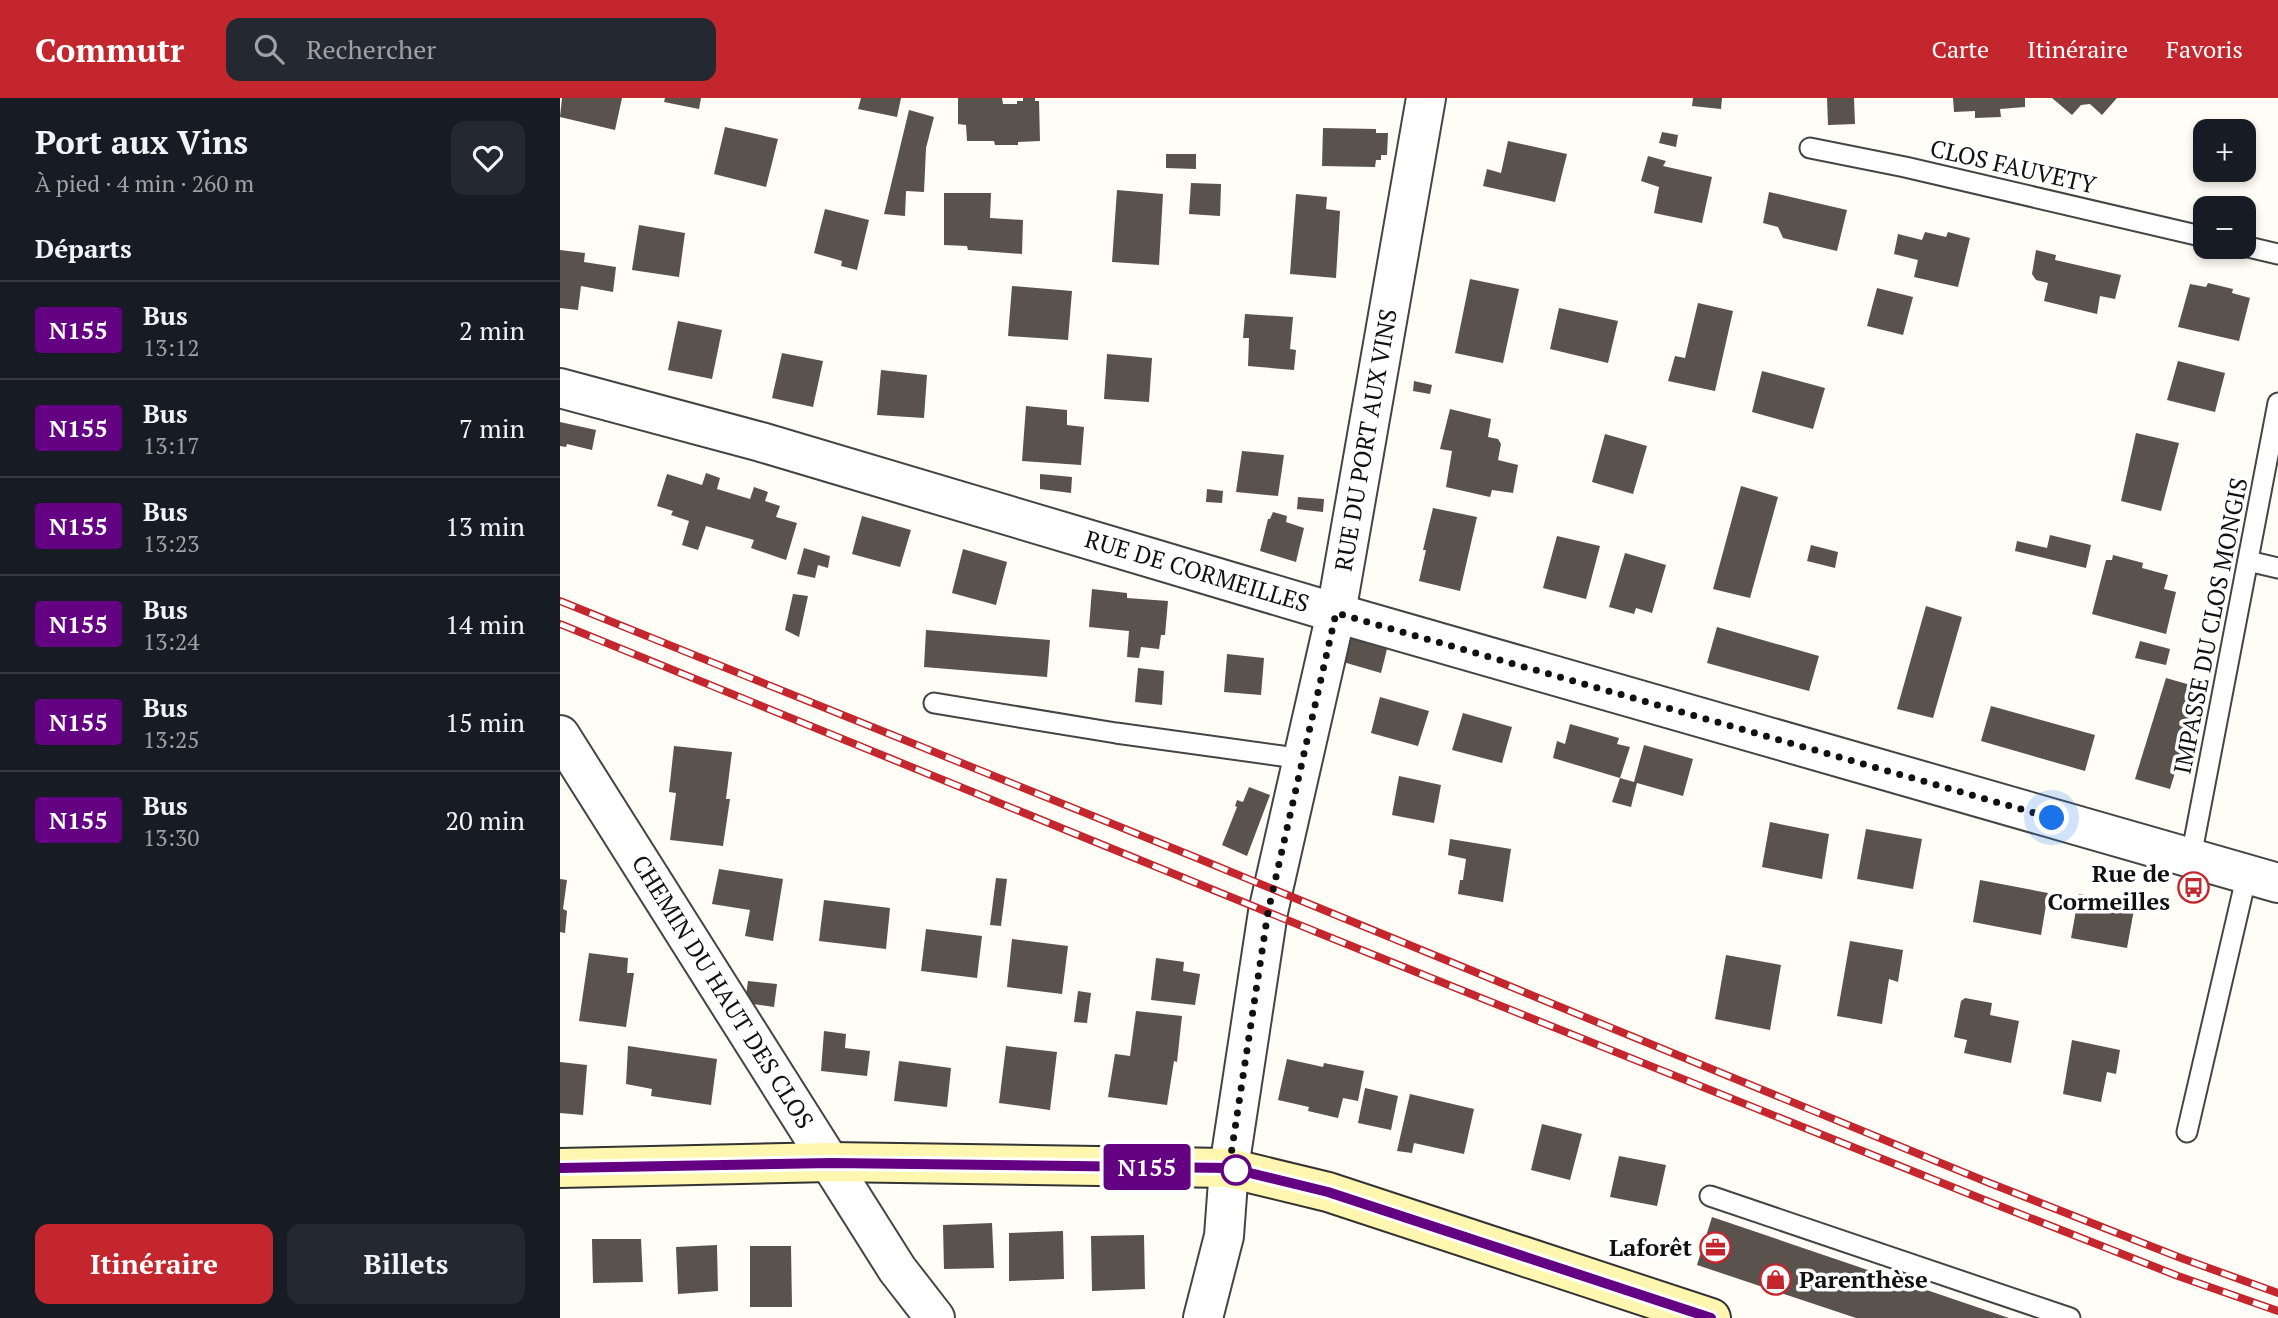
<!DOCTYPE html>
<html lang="fr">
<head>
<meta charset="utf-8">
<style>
  :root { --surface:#171b24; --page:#242831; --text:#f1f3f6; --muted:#9ea1a6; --line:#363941; --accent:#c4262e }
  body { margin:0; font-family:"PT Serif",serif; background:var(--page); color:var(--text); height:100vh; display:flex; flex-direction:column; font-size:26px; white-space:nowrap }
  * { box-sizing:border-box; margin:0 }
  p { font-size:23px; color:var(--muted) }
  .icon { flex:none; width:38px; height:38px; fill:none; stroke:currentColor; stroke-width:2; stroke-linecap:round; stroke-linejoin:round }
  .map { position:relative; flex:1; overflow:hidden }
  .side { display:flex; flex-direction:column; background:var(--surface); width:560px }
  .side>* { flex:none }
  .badge { padding:0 14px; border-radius:5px; font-size:24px; line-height:46px }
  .controls { position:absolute; left:1633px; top:21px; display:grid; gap:14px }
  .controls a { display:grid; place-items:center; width:63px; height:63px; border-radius:14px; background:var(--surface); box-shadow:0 4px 10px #0003; font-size:35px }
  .you { position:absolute; width:35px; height:35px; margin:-18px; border:5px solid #fff; border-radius:50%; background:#1a73e8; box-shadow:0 0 0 10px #1a73e833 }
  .map>.badge { position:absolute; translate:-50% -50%; box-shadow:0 0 0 4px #fff }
  h2 { padding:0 35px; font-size:26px; line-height:63px }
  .round { display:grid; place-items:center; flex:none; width:74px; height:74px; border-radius:14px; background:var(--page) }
  .head { display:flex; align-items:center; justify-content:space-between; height:119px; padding:0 35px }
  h1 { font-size:33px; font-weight:600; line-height:52px }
  .cta { display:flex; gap:14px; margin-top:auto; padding:14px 35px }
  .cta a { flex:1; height:80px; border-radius:14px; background:var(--accent); color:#fff; font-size:28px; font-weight:600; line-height:80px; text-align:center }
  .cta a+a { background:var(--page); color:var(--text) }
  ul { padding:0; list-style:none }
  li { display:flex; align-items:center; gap:21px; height:98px; padding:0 35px; border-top:2px solid var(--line) }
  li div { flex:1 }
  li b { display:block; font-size:26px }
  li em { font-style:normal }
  li .badge { min-width:77px; font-weight:700; text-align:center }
  header { display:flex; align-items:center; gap:42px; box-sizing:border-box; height:98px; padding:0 35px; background:var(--accent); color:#fff }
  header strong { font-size:33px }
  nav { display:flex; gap:38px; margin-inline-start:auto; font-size:24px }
  .search { width:490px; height:63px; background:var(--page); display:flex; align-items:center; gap:18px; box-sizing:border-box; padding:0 24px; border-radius:14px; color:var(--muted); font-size:26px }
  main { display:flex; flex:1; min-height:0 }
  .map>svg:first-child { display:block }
  .building { fill:#5a524d }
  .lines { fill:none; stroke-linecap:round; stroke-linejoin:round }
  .lane-casing { stroke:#444; stroke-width:23 }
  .street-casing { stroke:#444; stroke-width:42 }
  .secondary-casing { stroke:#333; stroke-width:42 }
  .lane { stroke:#fff; stroke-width:19 }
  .street { stroke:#fff; stroke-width:38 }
  .secondary { stroke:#fff6b0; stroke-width:38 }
  .rail-casing { stroke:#c4262e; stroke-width:8 }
  .rail { stroke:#fff; stroke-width:5; stroke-dasharray:16; stroke-linecap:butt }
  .line-casing { stroke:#fff; stroke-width:16 }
  .line { stroke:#640082; stroke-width:10 }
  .walk { stroke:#111; stroke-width:7; stroke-dasharray:0 12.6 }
  .stop-dot { fill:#fff; stroke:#640082; stroke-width:3.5 }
  .labels { text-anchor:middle; stroke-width:7; stroke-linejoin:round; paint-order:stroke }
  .street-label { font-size:24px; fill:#111; stroke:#fff }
  .poi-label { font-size:24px; font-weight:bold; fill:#111; stroke:#fff; text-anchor:end }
</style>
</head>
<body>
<header>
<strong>Commutr</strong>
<div class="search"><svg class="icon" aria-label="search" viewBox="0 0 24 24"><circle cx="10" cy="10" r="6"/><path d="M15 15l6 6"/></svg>Rechercher</div>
<nav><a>Carte</a><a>Itinéraire</a><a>Favoris</a></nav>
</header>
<main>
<section class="side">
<div class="head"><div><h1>Port aux Vins</h1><p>À pied · 4 min · 260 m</p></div><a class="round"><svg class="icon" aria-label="heart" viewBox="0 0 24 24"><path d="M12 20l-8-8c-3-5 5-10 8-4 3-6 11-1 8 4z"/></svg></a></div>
<h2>Départs</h2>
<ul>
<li><span class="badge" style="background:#640082;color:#fff">N155</span><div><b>Bus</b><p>13:12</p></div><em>2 min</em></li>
<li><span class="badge" style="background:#640082;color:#fff">N155</span><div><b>Bus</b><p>13:17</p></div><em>7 min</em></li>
<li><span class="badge" style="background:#640082;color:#fff">N155</span><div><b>Bus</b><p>13:23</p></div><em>13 min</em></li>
<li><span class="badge" style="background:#640082;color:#fff">N155</span><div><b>Bus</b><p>13:24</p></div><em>14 min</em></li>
<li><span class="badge" style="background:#640082;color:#fff">N155</span><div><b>Bus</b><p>13:25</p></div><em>15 min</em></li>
<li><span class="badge" style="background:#640082;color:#fff">N155</span><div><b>Bus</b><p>13:30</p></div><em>20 min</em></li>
</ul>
<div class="cta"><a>Itinéraire</a><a>Billets</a></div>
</section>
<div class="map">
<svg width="1718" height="1220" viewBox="0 0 1718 1220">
  <rect width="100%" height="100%" fill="#fffdf5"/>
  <g class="building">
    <polygon points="2,0 62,0 55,32 0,19"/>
    <polygon points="105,0 141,0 139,11 104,4"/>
    <polygon points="301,0 341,0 337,19 298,11"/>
    <polygon points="398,0 442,0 443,6 457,6 457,3 463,3 463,0 475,0 475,3 479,3 480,43 458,44 458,47 435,47 434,43 407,43 406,27 398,26"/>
    <polygon points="1133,0 1162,0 1161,11 1132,8"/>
    <polygon points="1267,0 1294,0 1295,26 1268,27"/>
    <polygon points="1393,0 1465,0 1465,9 1440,11 1441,19 1415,20 1415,13 1394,14"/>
    <polygon points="1492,0 1557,0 1542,17 1530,6 1521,7 1512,17"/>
    <polygon points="349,12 374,19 366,50 364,94 346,93 345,118 324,116"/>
    <polygon points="165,29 218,41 206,89 154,76"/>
    <polygon points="763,30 816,31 816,35 828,35 827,57 821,57 821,62 816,62 815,69 762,68"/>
    <polygon points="1102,34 1118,37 1116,49 1099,45"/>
    <polygon points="948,43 1007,56 995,104 923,88 927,71 941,75"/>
    <polygon points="606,56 636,56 636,71 606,70"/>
    <polygon points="1088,58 1106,63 1103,68 1152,79 1142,125 1094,115 1099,89 1081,83"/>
    <polygon points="631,85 661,86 660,118 629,116"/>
    <polygon points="557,92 603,96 599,167 552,164"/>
    <polygon points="1209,94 1287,112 1277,153 1223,140 1218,129 1203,125"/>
    <polygon points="384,95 431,95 430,120 463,122 462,156 408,152 407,148 384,147"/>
    <polygon points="736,96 767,99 766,111 780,113 776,180 730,176"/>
    <polygon points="265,111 309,122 297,172 281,168 282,163 254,155"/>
    <polygon points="79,127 125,135 119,179 72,172"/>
    <polygon points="1365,134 1386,139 1388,134 1410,140 1398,189 1354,179 1358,162 1334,156 1338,136 1362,142"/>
    <polygon points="0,152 25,155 24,164 56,169 53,194 21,188 18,212 0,210"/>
    <polygon points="1476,152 1496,157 1495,162 1561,177 1555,201 1540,198 1537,216 1484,203 1488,185 1476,182 1472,176"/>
    <polygon points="910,181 959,191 943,265 895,255"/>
    <polygon points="1648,185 1673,191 1672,195 1690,200 1679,243 1618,229 1630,186 1646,189"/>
    <polygon points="452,188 512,193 508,242 448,238"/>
    <polygon points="1317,190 1353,199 1343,237 1307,228"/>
    <polygon points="1138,205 1173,213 1155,293 1108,283 1115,258 1125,260"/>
    <polygon points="999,210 1058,223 1048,265 990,251"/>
    <polygon points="685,216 733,219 730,251 736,252 734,272 688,268 689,240 683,240"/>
    <polygon points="118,223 162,232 152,281 108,272"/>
    <polygon points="222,255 263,263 253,309 212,300"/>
    <polygon points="547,256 592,260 589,304 544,301"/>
    <polygon points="1618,263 1665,275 1655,314 1607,302"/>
    <polygon points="321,272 367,277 364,320 317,317"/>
    <polygon points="1202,273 1265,290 1253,331 1192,314"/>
    <polygon points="854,283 872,287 870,296 853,293"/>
    <polygon points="466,308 507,312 507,327 524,329 521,367 462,363"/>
    <polygon points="890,311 931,321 928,339 938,341 941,346 938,362 958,367 953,395 932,392 930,399 886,389 892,353 880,351"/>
    <polygon points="0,324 36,332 32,352 7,346 6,349 0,348"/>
    <polygon points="1576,335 1619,345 1601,413 1561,403"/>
    <polygon points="1045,336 1087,348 1073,396 1032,384"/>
    <polygon points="682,353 724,357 718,398 676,394"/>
    <polygon points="146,375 160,380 157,391 190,401 194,389 208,394 205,403 220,408 216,419 237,425 226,462 191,450 194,442 146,428 138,452 122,447 129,423 111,417 113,413 97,408 107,376 142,387"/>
    <polygon points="480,376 512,379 511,395 480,391"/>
    <polygon points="1181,388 1218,399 1190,500 1153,491"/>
    <polygon points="647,391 663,393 662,405 646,404"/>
    <polygon points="738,399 764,401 763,414 737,411"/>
    <polygon points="873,410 917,419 900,493 859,483 866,452 863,452"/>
    <polygon points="713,414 727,418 726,424 744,430 736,464 700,453 708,421 710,421"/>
    <polygon points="302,418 351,432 340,469 292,456"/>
    <polygon points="1490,437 1531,447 1526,470 1455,453 1457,443 1487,450"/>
    <polygon points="997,438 1040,448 1026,501 983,490"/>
    <polygon points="1251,447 1278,454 1275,470 1247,463"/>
    <polygon points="244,450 270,458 268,470 258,467 255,480 237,476"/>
    <polygon points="403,451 447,464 436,507 392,495"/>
    <polygon points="1065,455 1106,467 1092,515 1076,510 1074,516 1049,509"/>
    <polygon points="1553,457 1583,465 1582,470 1608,477 1604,491 1616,494 1606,536 1532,516 1546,462 1552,462"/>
    <polygon points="532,491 567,495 567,500 608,503 605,537 601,537 599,551 581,549 579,560 567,559 569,533 529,529"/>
    <polygon points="233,496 248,498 239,539 225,532"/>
    <polygon points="1366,508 1402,519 1373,620 1337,611"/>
    <polygon points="1157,529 1259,558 1249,593 1147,565"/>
    <polygon points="366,532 490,542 487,579 364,569"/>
    <polygon points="791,535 828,547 821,575 783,564"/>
    <polygon points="1580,543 1610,551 1606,567 1575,560"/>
    <polygon points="667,556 704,560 701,597 664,594"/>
    <polygon points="578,570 604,573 602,607 575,604"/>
    <polygon points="1606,580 1641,590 1610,691 1575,681"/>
    <polygon points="820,599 869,613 858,648 811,635"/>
    <polygon points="1431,608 1535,637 1525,673 1421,643"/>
    <polygon points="903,615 952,629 942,665 892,652"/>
    <polygon points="1010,626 1059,640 1057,646 1070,649 1060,680 993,660 997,643 1005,646"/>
    <polygon points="1084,647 1133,661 1123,698 1077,685 1071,709 1052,704 1060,680 1074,684"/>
    <polygon points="114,648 172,654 166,701 170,701 163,748 110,742 116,695 109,694"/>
    <polygon points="839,678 881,687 874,725 832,717"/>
    <polygon points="689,689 710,697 687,758 662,747 677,709 675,708 677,702 683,704"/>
    <polygon points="1210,724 1269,736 1262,781 1202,769"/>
    <polygon points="1306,731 1362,741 1353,791 1297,781"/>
    <polygon points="890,741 951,751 943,804 898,796 900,782 903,782 906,761 888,757"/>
    <polygon points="159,771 223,781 213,843 185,838 190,812 152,806"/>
    <polygon points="436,780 447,781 441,828 430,827"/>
    <polygon points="0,781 7,782 3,811 7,813 5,835 0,834"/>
    <polygon points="1420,782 1488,795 1481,837 1413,824"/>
    <polygon points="1519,796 1575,806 1567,850 1511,840"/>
    <polygon points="264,802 330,810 326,851 259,843"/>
    <polygon points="366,831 422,838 417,880 361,873"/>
    <polygon points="452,841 508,848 502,896 447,889"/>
    <polygon points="1290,843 1343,852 1338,884 1329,881 1322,926 1277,918"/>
    <polygon points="29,855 68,860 67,875 74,875 66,929 19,923"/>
    <polygon points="1166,857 1221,867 1210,932 1155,921"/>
    <polygon points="596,860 624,864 623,873 640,876 635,907 591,902"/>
    <polygon points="188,883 217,886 214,909 185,905"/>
    <polygon points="518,893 531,895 527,925 514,924"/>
    <polygon points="1405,900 1432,905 1430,917 1459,923 1451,965 1404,955 1407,942 1394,939 1401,903"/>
    <polygon points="576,913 622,918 617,964 614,963 607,1007 548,999 555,956 570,958"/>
    <polygon points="264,933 286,936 285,950 310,953 307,978 261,973"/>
    <polygon points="1512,942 1560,952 1556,976 1547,974 1541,1004 1503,996"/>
    <polygon points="68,948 157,961 151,1007 91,998 92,991 66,986"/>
    <polygon points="446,948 497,954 490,1012 439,1005"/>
    <polygon points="727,961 763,969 764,965 804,973 798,1003 783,1000 778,1020 748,1013 749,1009 718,1002"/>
    <polygon points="339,963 391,970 387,1009 334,1003"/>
    <polygon points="0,964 27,967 23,1017 0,1015"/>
    <polygon points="805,990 838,998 831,1032 798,1025"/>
    <polygon points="850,996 914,1011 904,1056 854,1045 852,1055 837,1053"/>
    <polygon points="982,1026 1022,1036 1010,1082 971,1072"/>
    <polygon points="1059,1058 1106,1067 1097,1108 1050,1099"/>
    <polygon points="1152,1119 1449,1220 1296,1220 1137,1167"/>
    <polygon points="432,1125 434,1170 384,1171 383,1127"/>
    <polygon points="503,1133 504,1181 449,1183 449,1135"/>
    <polygon points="584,1137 585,1191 532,1193 531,1138"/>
    <polygon points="32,1141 81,1141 83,1184 33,1185"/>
    <polygon points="157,1147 158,1193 118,1196 116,1149"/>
    <polygon points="190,1148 231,1148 232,1209 190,1209"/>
  </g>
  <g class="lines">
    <defs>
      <g id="lane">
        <polyline points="1250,50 1345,69 1645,139"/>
        <polyline points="1684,148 1718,156"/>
        <polyline points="1688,463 1718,470"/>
        <polyline points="374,605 556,635 744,661"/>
        <polyline points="1631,759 1718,305"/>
        <polyline points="1627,1034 1687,776"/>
        <polyline points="1150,1098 1510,1220"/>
      </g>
      <g id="street">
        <path id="s1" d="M 0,290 L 201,344 L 776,515 L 1718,785"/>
        <path id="s2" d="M 0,637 L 337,1171 L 375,1220"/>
        <path id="s3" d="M 643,1220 L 664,1138 L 669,1070 L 708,814 L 776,515 L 866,0"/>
      </g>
      <polyline id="secondary" points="0,1070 271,1064 669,1070 768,1094 1151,1220"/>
    </defs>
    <use href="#lane" class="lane-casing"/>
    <use href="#street" class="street-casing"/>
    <use href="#secondary" class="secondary-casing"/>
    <use href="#lane" class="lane"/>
    <use href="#street" class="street"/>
    <use href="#secondary" class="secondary"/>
    <defs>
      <g id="rail">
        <polyline points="0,503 637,760 1427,1084 1621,1160 1718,1195"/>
        <polyline points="0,526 759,835 1422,1101 1618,1178 1718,1213"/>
      </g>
    </defs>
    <use href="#rail" class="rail-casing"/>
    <use href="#rail" class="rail"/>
  </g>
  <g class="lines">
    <defs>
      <polyline id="line" points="0,1070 271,1065 669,1070 768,1094 1151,1220"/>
    </defs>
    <use href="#line" class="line-casing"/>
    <use href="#line" class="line"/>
    <polyline class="walk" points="676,1072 669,1070 708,814 776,515 1492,720"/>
  </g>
  <defs>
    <symbol id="bus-ring" viewBox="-11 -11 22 22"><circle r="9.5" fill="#fff" stroke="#c4262e" stroke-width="1.5"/><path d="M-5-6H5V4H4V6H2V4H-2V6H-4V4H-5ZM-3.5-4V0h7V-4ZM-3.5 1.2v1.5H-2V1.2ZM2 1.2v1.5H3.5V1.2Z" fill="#c4262e"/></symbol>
    <symbol id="office-ring" viewBox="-11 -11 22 22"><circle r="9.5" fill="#fff" stroke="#c4262e" stroke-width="1.5"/><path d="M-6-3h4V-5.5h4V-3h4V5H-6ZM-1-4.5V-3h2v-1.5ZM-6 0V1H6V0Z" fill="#c4262e"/></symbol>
    <symbol id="shop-ring" viewBox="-11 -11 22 22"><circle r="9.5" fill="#fff" stroke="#c4262e" stroke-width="1.5"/><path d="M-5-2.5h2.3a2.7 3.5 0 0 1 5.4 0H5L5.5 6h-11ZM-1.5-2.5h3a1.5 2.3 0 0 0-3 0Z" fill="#c4262e"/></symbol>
  </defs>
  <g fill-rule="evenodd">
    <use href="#bus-ring" x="1616" y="772" width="35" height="35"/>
    <use href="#office-ring" x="1138" y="1132" width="35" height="35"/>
    <use href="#shop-ring" x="1198" y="1164" width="35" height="35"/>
  </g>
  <circle class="stop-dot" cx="676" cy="1072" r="14"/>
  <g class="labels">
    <g class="street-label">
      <text transform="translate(1453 69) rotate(13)" y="8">CLOS FAUVETY</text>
      <text dy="8" stroke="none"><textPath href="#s3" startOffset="894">RUE DU PORT AUX VINS</textPath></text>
      <text dy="8" stroke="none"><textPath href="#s1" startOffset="663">RUE DE CORMEILLES</textPath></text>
      <text transform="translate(1651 528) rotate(-79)" y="8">IMPASSE DU CLOS MONGIS</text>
      <text dy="8" stroke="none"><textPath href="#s2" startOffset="304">CHEMIN DU HAUT DES CLOS</textPath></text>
    </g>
    <g class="poi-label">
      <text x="1610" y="784">Rue de<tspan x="1610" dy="28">Cormeilles</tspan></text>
      <text x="1132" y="1158">Laforêt</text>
      <text x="1239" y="1190" text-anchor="start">Parenthèse</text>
    </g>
  </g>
</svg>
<div class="controls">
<a>+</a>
<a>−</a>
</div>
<div class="you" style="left:1492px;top:720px"></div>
<b class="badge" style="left:587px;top:1069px;background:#640082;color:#fff">N155</b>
</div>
</main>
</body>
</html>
